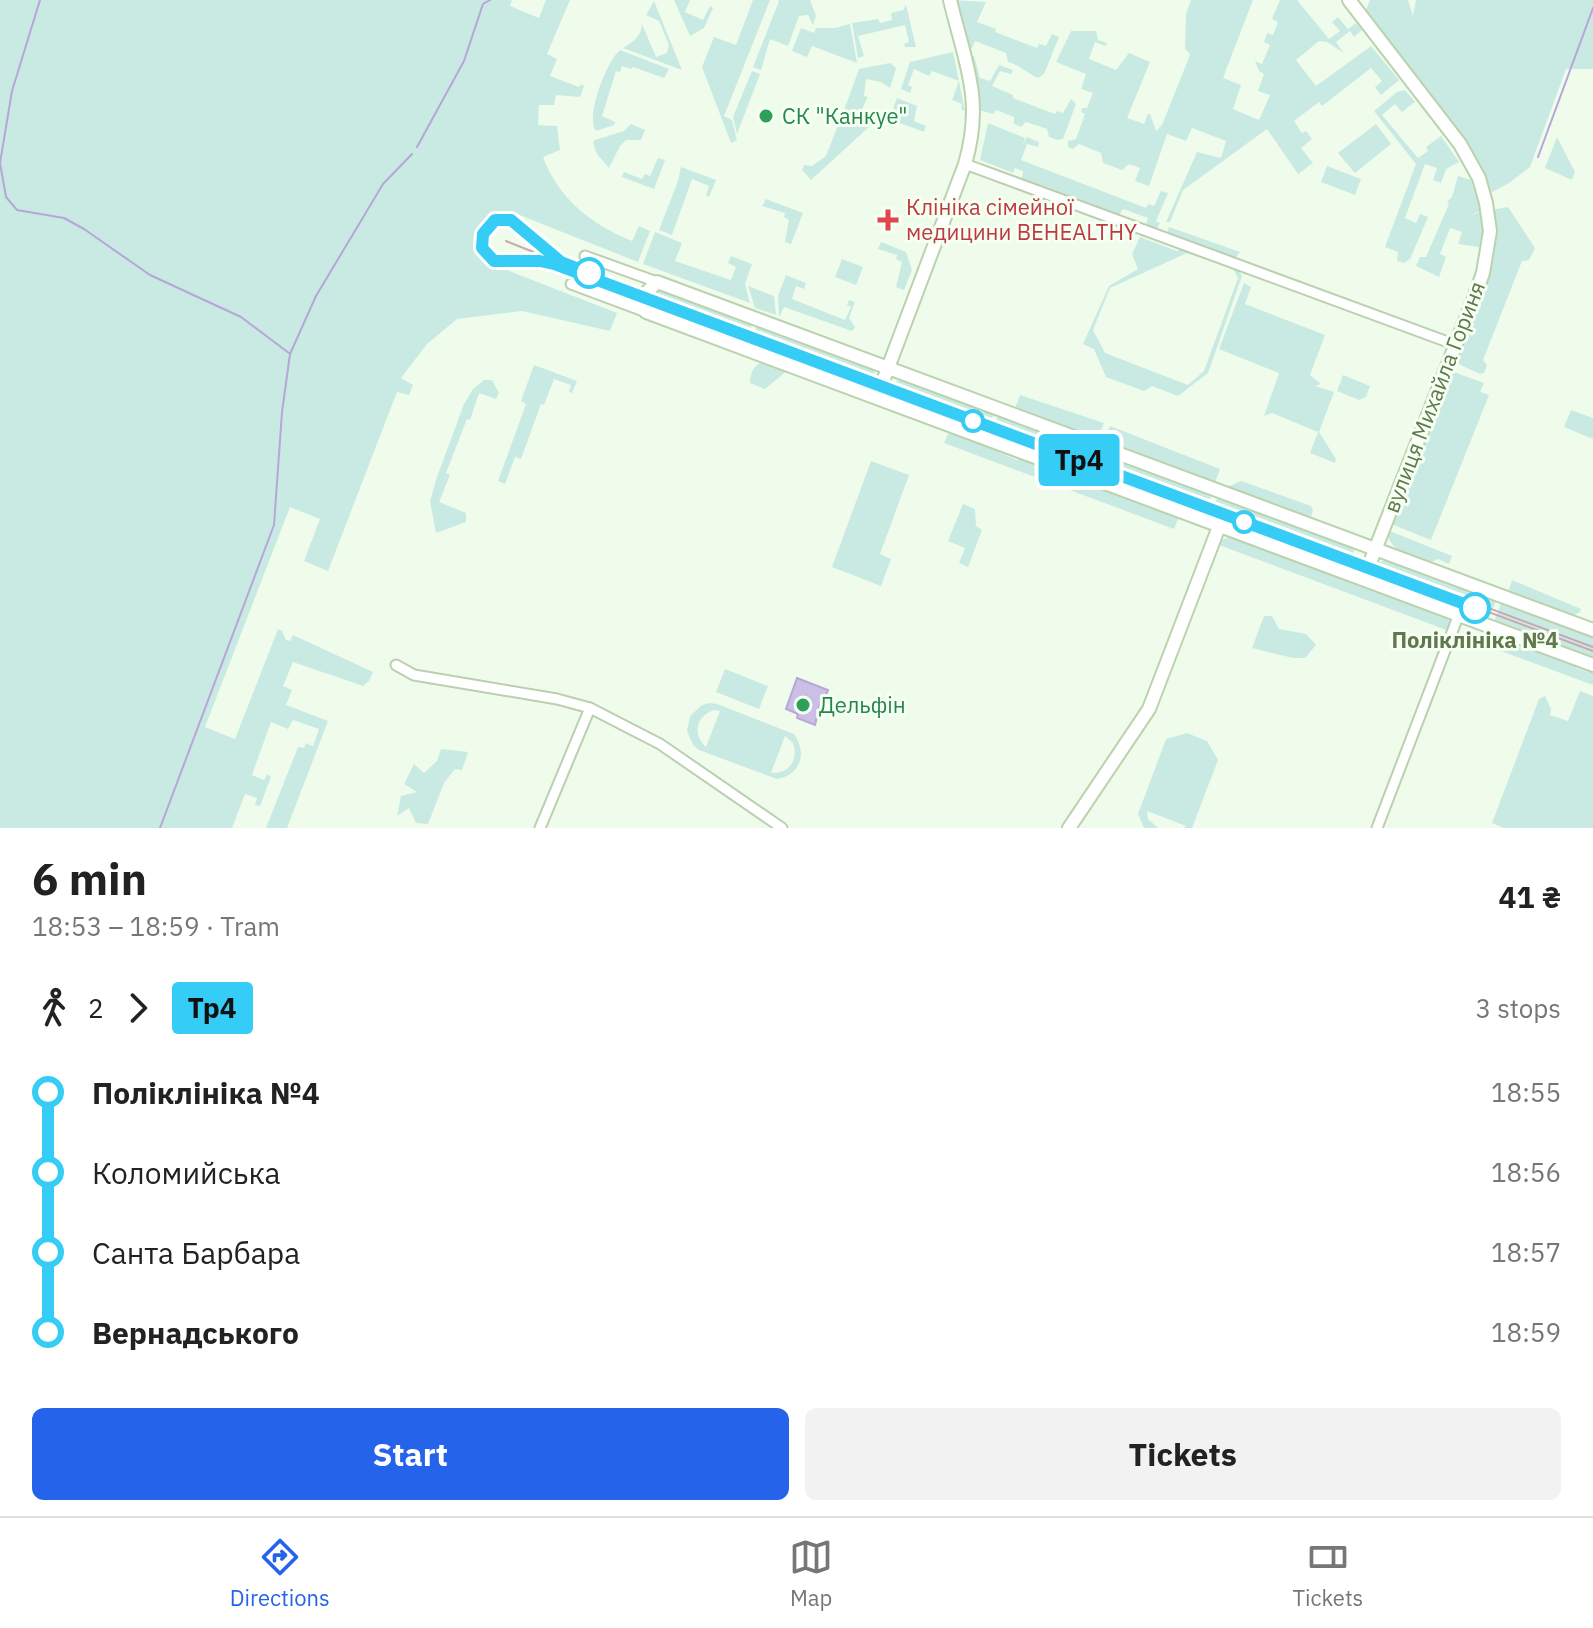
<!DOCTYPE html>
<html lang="en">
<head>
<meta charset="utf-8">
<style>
  :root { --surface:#fff; --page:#f2f2f2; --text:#222; --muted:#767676; --line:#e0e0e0; --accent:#2563eb }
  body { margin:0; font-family:"IBM Plex Sans",sans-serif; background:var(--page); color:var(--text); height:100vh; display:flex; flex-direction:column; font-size:30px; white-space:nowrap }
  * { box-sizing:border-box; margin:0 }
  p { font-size:26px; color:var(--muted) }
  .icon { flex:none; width:44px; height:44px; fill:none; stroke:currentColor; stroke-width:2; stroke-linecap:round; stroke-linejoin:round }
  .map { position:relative; height:828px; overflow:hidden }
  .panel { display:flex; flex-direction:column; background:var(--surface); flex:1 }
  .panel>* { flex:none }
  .badge { padding:0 16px; border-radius:6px; font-size:28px; line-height:52px }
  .map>.badge { position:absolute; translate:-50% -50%; box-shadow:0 0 0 4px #fff }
  .legs { display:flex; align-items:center; gap:12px; height:88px; padding:0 32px; font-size:26px }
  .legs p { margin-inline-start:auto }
  .summary { display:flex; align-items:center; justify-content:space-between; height:136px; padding:0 32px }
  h1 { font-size:44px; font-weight:800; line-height:60px }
  .action { display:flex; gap:16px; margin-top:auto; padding:16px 32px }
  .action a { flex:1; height:92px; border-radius:12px; background:var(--accent); color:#fff; font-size:32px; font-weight:800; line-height:92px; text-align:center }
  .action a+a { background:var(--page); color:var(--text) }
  ul { padding:0 32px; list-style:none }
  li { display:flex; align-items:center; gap:28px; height:80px; font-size:30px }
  li i { display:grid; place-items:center; width:12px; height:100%; margin:0 10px; background:currentColor }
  li i::after { content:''; width:20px; height:20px; margin:-10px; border:6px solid; border-radius:50%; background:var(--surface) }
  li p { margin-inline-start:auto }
  li:first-child i { background:linear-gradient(#0000 50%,currentColor 0) }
  li:last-child i { background:linear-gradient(currentColor 50%,#0000 0) }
  .dock { display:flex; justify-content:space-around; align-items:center; height:112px; border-top:2px solid var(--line); background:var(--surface); font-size:22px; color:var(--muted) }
  .dock a { display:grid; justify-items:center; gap:4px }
  .dock .active { color:var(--accent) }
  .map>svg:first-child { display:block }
  .green { fill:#c9eae3; fill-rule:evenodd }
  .water { fill:#ccbfe6; stroke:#b7a6d8; stroke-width:2 }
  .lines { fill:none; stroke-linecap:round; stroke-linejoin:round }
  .stream { stroke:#b7a6d8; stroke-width:2 }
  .street-casing { stroke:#bccfb0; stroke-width:13 }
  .secondary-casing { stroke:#bbd2ae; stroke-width:16 }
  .street { stroke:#fff; stroke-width:9 }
  .secondary { stroke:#fff; stroke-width:12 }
  .tram { stroke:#c7a8b1; stroke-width:2 }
  .line-1-casing { stroke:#fff; stroke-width:18 }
  .line-1 { stroke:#35ccf5; stroke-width:12 }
  .leisure-dot { fill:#2e9e5b; stroke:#f5fff2; stroke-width:3 }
  .health-dot { fill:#e0444e; stroke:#f5fff2; stroke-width:3 }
  .stop-1-dot { fill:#fff; stroke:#35ccf5; stroke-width:4 }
  .labels { text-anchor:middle; stroke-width:6; stroke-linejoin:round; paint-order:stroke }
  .leisure-label { font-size:22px; fill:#27864d; stroke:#f5fff2; text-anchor:start }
  .health-label { font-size:22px; fill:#be3a42; stroke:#f5fff2; text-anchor:start }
  .street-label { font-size:22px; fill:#61784e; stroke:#f5fff2 }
  .stop-label { font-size:22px; font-weight:bold; fill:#61784e; stroke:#f5fff2 }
</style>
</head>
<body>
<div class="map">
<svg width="1593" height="828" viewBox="0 0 1593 828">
  <rect width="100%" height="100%" fill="#effceb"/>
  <g class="green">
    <path d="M 0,0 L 512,0 L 510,6 L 539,18 L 546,0 L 570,0 L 547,54 L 557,59 L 550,76 L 579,87 L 581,84 L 584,86 L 580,97 L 556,95 L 554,105 L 539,105 L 538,125 L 557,126 L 560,150 L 543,157 C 558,198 592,225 632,241 L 639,226 L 650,231 L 638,262 L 512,212 L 490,214 C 474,227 471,246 486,262 L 617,313 L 610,331 L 522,311 L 457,319 L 427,344 L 401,378 L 413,385 L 409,395 L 397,392 L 328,571 L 304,561 L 320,519 L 290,507 L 205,727 L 235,739 L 278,629 L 282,631 L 286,640 L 290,641 L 293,635 L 373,672 L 369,681 L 363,686 L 293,662 L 283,686 L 292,690 L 286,705 L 328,721 L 287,828 L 266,828 L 298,747 L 304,748 L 306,743 L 313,746 L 319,729 L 293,720 L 288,729 L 271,722 L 252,775 L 264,780 L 267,774 L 271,777 L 260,806 L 255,805 L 257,798 L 245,794 L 232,828 L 0,828 Z"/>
    <polygon points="674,0 690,0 685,12 703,20 710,6 713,8 704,28 690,36"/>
    <polygon points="753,0 770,0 724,116 732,120 737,140 731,143 702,67 714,37 736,45"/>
    <polygon points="777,0 810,0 816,16 813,25 808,15 799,16 788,46 770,39 761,70 753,67 779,1"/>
    <path d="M 951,0 L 986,2 L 977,22 L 996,29 L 995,32 L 1037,48 L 1039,44 L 1046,46 L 1052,34 L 1059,37 L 1044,74 L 1038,78 C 1028,74 1020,65 1008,62 L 1006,53 L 975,41 L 972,48 L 964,46 Z"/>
    <polygon points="1191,0 1253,0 1223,78 1241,85 1233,109 1259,120 1270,95 1258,91 1264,74 1259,71 1255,61 1262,64 1270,45 1264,42 1267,33 1273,35 1278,22 1272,19 1280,0 1297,0 1329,39 1340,31 1332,22 1338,17 1348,29 1356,23 1362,30 1354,37 1350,31 1336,42 1344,53 1327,42 1319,41 1296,60 1316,86 1371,46 1399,80 1381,95 1375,87 1382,81 1371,68 1322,106 1319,102 1294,121 1302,133 1306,131 1312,139 1301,148 1313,163 1298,174 1267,129 1183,190 1170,222 1166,222 1197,152 1221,158 1226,141 1192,128 1186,141 1167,134 1149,186 1135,181 1140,168 1129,164 1122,170 1103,163 1101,153 1079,144 1073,149 1068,147 1068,141 1076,139 1085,114 1081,112 1082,108 1087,108 1093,93 1081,89 1086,74 1056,62 1071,31 1096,31 1098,40 1107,43 1106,46 1095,42 1089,59 1116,70 1129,53 1150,62 1127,118 1144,124 1148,114 1150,114 1156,131 1162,125 1188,60 1190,54 1185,49 1186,14"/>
    <polygon points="1370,0 1408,0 1413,16 1416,0 1593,0 1593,69 1566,69 1530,167 1509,183 1489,194 1471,157 1366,10"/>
    <path d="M 654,1 L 682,70 L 623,48 C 633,42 641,37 642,24 L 656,57 L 667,53 L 669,45 L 659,21 L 646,15 Z"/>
    <polygon points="906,5 916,47 905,47 904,44 909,42 905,25 858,36 864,56 858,58 852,23 878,19 880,23 892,20 891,13 903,10"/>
    <polygon points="850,24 857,63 812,46 807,57 792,51 801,28 814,33 816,28 835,28"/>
    <path d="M 620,50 L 669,69 L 664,78 L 633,67 L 631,69 L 622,66 L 620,72 L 616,71 L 602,116 L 615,122 L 614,125 L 596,131 C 585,117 606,62 620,50 Z"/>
    <polygon points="953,52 965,111 961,109 962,104 952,100 959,81 932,71 929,76 914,69 908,85 912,87 910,93 901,89 910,62"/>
    <polygon points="972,56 974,56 980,78 990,81 999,65 1013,70 1011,74 1000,71 992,86 1013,95 1013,98 1055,114 1057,111 1063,113 1071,99 1076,104 1063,139 1058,140 1049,137 1047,129 1026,122 1021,127 1014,124 1014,117 996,110 993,114 979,110 969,60"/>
    <polygon points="890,63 896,68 890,88 881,82 866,79 864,96 868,97 860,113 879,120 881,115 885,116 882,124 878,126 843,113 859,69"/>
    <polygon points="752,71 760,74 737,134 733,117"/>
    <polygon points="1405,90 1415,102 1402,112 1395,104 1382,115 1418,158 1428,151 1426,147 1441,136 1459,162 1446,169 1441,183 1433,180 1437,168 1425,164 1405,218 1416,223 1420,214 1428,217 1410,259 1404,263 1397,261 1398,252 1385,247 1416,164 1374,111 1397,92"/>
    <polygon points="897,98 917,106 914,121 926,126 924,132 889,119"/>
    <polygon points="842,115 870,126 811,180 802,170 804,165 812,166 826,156"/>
    <polygon points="988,123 1025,138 1023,145 1027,137 1039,142 1038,147 1027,144 1021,160 1146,208 1148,204 1154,206 1161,191 1168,193 1156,221 1160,223 1157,229 1145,228 1148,218 1123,209 1117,218 1021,184 1023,171 1015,168 1013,173 980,160"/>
    <polygon points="631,124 645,130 641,140 626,140 620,146 609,168 597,154 593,143 595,140 624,131"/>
    <polygon points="1376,124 1391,144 1355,173 1338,153"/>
    <polygon points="1557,137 1575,172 1572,180 1545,168"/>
    <polygon points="658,158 665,160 654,189 622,177 624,172 642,179 645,174 650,176"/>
    <polygon points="1327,166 1361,179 1355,195 1321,182"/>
    <polygon points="681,167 716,180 709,197 706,195 709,186 692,179 672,235 659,230 678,181"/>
    <polygon points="1458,176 1471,180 1480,211 1468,217 1480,212 1483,231 1479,247 1458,244 1462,232 1450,228 1440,254 1446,257 1439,277 1416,266 1420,257 1426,257 1449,204 1447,202 1452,197"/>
    <polygon points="766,199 803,213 791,244 785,242 789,220 784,217 785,213 762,206"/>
    <polygon points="1508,207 1535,248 1529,260 1522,261 1483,360 1487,365 1484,373 1480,374 1454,362 1478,299 1491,210"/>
    <polygon points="1169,227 1240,252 1235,258 1167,234"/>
    <polygon points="655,232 682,243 675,261 731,280 736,267 728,263 731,256 752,264 745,284 750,303 643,264"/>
    <path d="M 1140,237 L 1177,251 L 1182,249 L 1236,267 L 1242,276 L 1208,373 L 1178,396 L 1152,386 L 1144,391 L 1106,377 L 1094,349 L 1083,344 L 1109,286 L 1138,269 L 1132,254 ZM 1187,253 L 1233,269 L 1238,278 L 1204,371 L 1188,385 L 1105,353 L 1093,330 L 1110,288 Z"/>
    <polygon points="881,242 906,252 912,270 904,290 896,287 902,262 896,259 897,255 878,249"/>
    <polygon points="842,259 863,267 856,285 835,277"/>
    <polygon points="786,275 806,283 804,289 796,286 792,299 845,320 851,307 847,305 849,300 855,302 849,318 855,327 852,331 784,307 779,317 778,296"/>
    <polygon points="1244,283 1251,287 1245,304 1325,335 1310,375 1321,384 1315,386 1334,392 1319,432 1336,459 1335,463 1310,453 1318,432 1272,413 1264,416 1279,373 1219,349"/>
    <polygon points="748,286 774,296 776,315 755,308"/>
    <polygon points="658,288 752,324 745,344 649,308 646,300"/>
    <polygon points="757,326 873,370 875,374 869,388 749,346"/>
    <path d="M 764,361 L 788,370 L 765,389 L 750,383 C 750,373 754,364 764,361 Z"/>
    <polygon points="534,365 577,381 572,393 569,392 571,385 554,379 544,405 541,404 521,459 515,457 505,484 498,481 526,404 521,401"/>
    <polygon points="1451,371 1484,383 1480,392 1489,395 1431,540 1391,524"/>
    <polygon points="1343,375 1370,386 1366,397 1359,400 1337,391"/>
    <polygon points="484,380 492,380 499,393 496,399 479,393 470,420 467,419 446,473 450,475 439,502 466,513 466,522 436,533 430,501 437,477 464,404 473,389"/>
    <polygon points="899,380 994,413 987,431 893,397 891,392 895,382"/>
    <polygon points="1020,395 1104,423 1097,443 1014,411"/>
    <polygon points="1571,410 1593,418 1593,439 1564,427"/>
    <polygon points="998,415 1212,493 1205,513 991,433"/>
    <polygon points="1110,426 1220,469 1214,486 1102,445"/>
    <polygon points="952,432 1017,460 1024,459 1179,517 1174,529 944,443 948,434"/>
    <polygon points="871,461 909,475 880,554 891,559 881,586 832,567"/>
    <polygon points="1241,481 1311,506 1313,510 1311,517 1300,516 1225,488"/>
    <polygon points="1218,496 1355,547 1349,567 1211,515"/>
    <polygon points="963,504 975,509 976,526 982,530 968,567 959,563 965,548 948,541"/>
    <path d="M 1387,530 L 1452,556 L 1449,564 L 1438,559 L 1429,563 C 1411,555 1388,552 1387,530 Z"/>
    <polygon points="1233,535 1445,615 1450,622 1449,631 1219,545 1222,540"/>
    <polygon points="1386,560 1496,601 1488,620 1380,579 1374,574 1377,563"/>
    <polygon points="1512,580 1581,609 1580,612 1570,617 1508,592"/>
    <polygon points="1501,603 1593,635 1593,659 1494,622"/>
    <polygon points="1264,616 1272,616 1279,629 1306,634 1316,645 1305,658 1293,658 1252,648"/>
    <polygon points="1486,634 1530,651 1533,648 1574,662 1576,668 1587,672 1593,670 1593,685 1482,644"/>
    <polygon points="725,669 768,686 759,709 716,692"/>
    <polygon points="1580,691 1593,696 1593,828 1504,828 1492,823 1539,699 1545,696 1551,709 1550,715 1568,721"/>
    <path d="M 709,703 L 717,704 L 794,734 C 808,754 800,775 777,779 L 699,750 L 693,745 L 687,731 L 690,716 L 702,705 ZM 714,710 L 720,711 L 706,747 C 692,734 696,716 714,710 ZM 785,736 L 793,743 C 799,760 789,774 771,773 Z"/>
    <polygon points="1187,733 1207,741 1218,760 1192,828 1184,828 1186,826 1147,811 1148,819 1158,828 1144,828 1138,814 1166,739"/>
    <polygon points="441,749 468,752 462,770 455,769 444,783 428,824 416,823 409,808 397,816 401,796 417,792 404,784 414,764 424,773 437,761"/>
  </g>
  <polygon class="water" points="797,678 828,690 824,701 821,700 815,725 797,718 798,714 786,709"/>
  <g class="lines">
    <g class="stream">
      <polyline points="40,0 12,91 0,163 6,197 17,210 64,218 84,229 150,275 241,317 289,353"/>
      <polyline points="417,147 464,61 483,4 490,0"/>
      <polyline points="1538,157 1593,8"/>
      <polyline points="160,828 274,525 282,412 290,354 316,296 383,184 412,154"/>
    </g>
    <defs>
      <g id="street">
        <polyline points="965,164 1456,345"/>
        <polyline points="585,256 657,282"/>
        <polyline points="571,284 646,312"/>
        <polyline points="396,665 414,675 557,699 590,708 660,744 782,828"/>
        <polyline points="540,828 590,708"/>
        <polyline points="1377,828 1459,614"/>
      </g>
      <g id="secondary">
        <polyline points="1349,0 1460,144 1479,178 1486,203 1490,231 1483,273 1474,298 1364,578"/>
        <path d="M 877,397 L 965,164 C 984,99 965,63 950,0"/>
        <polyline points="1593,630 657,282 642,297 646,312 1593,665"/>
        <polyline points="1069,828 1149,709 1220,524"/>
      </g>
    </defs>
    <use href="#street" class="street-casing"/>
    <use href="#secondary" class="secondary-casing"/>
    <use href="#street" class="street"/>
    <use href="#secondary" class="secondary"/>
    <g class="tram">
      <polyline points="506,241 546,257"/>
      <polyline points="1593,647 561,262 511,220 495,220 483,234 482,248 494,261 540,261 554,264 1593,651"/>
    </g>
  </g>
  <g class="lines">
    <defs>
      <polyline id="line-1" points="589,273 561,262 511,220 495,220 483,234 482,248 494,261 540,261 554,264 1475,608"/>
    </defs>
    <use href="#line-1" class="line-1-casing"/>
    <use href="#line-1" class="line-1"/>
  </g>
  <g class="leisure-dot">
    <circle cx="766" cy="116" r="8"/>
    <circle cx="803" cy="705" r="8"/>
  </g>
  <path class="health-dot" d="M884 208h8v8h8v8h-8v8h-8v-8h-8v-8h8z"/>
  <g class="stop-1-dot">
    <circle cx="589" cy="273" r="14"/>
    <circle cx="973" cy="421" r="10"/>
    <circle cx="1244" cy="522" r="10"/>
    <circle cx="1475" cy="608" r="14"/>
  </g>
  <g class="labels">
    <g class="leisure-label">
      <text x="782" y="124">СК "Канкуе"</text>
      <text x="819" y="713">Дельфін</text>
    </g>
    <g class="health-label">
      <text x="906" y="215">Клініка сімейної<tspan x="906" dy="25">медицини BEHEALTHY</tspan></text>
    </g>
    <g class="street-label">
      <text transform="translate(1434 397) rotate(-69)" y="8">вулиця Михайла Гориня</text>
    </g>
    <g class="stop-label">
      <text x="1475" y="648">Поліклініка №4</text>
    </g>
  </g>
</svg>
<b class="badge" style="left:1079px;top:460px;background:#35ccf5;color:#111">Тр4</b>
</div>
<section class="panel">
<div class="summary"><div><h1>6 min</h1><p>18:53 – 18:59 · Tram</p></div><b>41 ₴</b></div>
<div class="legs"><svg class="icon" aria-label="walk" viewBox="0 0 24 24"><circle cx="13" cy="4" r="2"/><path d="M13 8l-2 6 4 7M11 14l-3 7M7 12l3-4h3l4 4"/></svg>2<svg class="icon" aria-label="forward" viewBox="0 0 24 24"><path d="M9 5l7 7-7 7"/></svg><b class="badge" style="background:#35ccf5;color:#111">Тр4</b><p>3 stops</p></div>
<ul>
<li><i style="color:#35ccf5"></i><b>Поліклініка №4</b><p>18:55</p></li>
<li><i style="color:#35ccf5"></i><span>Коломийська</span><p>18:56</p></li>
<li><i style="color:#35ccf5"></i><span>Санта Барбара</span><p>18:57</p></li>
<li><i style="color:#35ccf5"></i><b>Вернадського</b><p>18:59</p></li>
</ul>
<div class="action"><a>Start</a><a>Tickets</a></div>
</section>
<nav class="dock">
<a class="active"><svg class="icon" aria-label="directions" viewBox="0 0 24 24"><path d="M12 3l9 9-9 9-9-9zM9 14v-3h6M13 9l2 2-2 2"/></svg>Directions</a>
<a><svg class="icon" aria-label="map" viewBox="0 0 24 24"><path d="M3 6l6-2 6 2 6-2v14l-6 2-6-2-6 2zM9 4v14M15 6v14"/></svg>Map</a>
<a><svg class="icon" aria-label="tickets" viewBox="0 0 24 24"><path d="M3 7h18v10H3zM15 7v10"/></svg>Tickets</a>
</nav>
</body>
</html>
